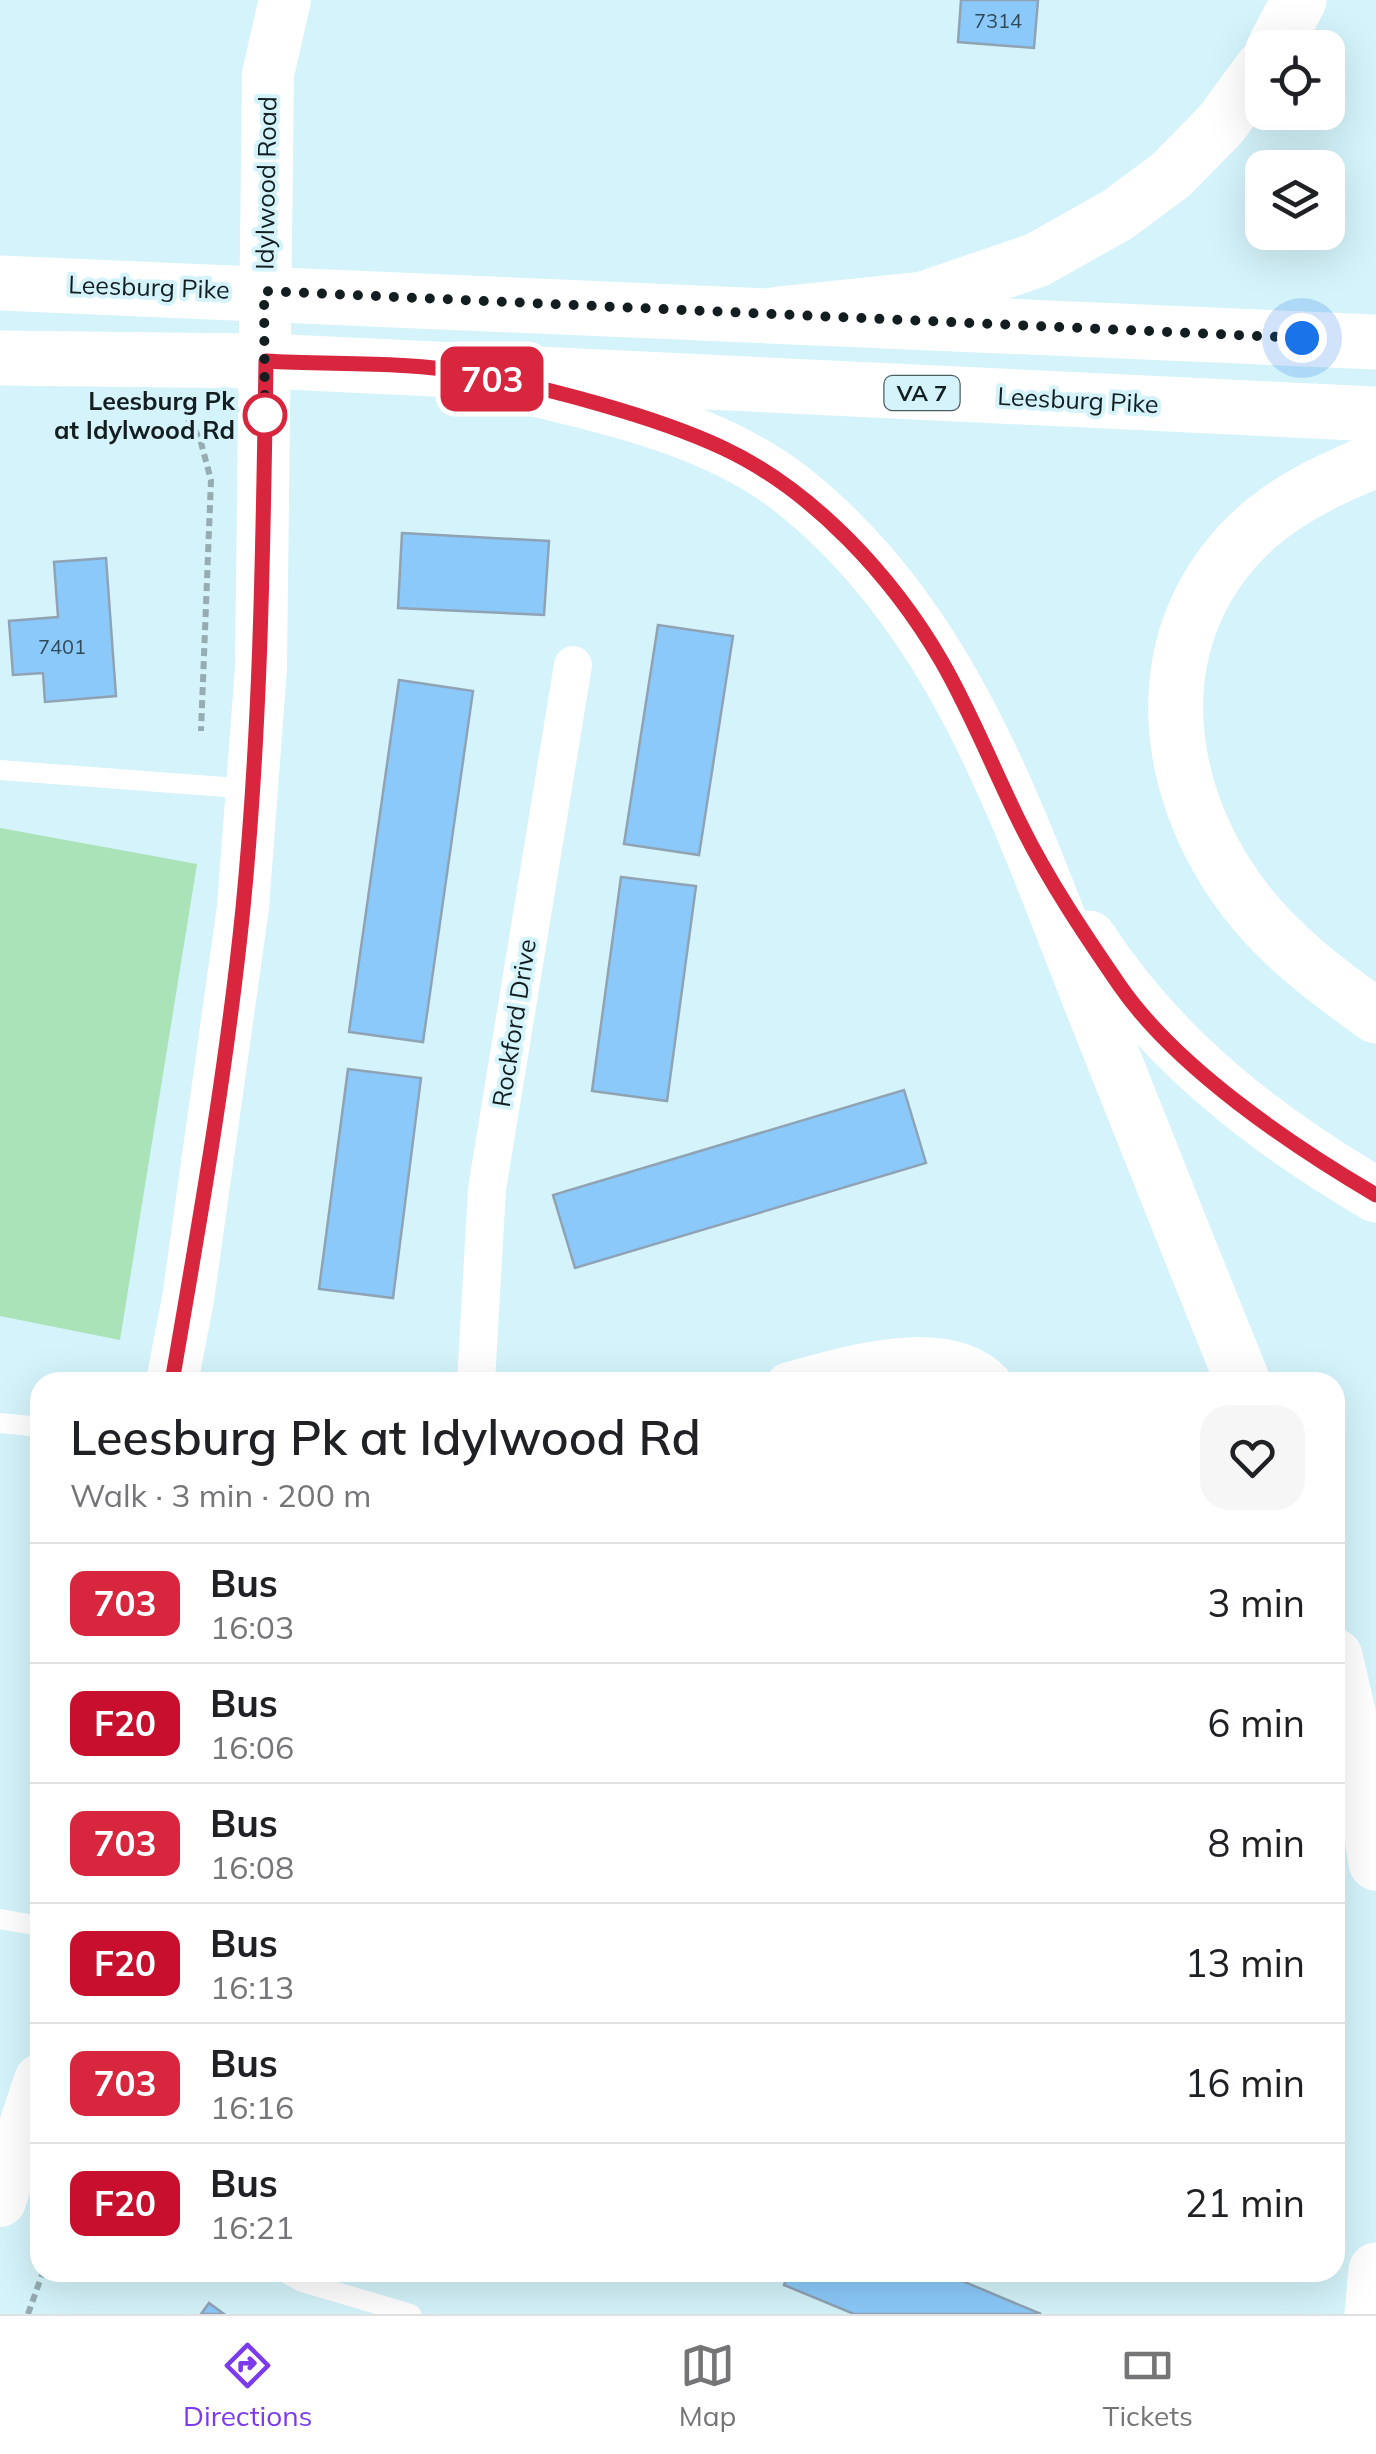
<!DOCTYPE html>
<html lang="en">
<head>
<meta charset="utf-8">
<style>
  :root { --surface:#fff; --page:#f6f6f6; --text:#202124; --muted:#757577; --line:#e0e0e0; --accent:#7c3aed }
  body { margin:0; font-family:Mulish,sans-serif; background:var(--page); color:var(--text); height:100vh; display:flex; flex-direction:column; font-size:38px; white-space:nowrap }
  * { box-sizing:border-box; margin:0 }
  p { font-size:32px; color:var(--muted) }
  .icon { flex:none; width:55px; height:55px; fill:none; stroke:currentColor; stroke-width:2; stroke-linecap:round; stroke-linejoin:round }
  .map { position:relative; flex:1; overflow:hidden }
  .details { position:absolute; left:30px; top:1372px; width:1315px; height:910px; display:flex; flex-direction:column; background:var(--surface); border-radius:30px; box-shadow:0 10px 40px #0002 }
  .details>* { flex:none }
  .badge { padding:0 20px; border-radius:15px; font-size:35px; line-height:65px }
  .tools { position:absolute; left:1245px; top:30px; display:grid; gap:20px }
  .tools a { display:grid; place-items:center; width:100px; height:100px; border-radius:20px; background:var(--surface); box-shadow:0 10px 40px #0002; font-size:50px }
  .you { position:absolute; width:50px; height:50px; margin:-25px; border:8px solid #fff; border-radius:50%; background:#1a73e8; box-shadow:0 0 0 15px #1a73e833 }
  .map>.badge { position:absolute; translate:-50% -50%; box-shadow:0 0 0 5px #fff }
  .round { display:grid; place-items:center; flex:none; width:105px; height:105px; border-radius:30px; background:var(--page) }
  .overview { display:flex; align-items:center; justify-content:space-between; height:170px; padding:0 40px }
  h1 { font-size:48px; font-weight:600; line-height:75px }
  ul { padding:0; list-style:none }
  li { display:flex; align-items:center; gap:30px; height:120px; padding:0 40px; border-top:2px solid var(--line) }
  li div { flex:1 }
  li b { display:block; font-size:38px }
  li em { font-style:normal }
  li .badge { min-width:110px; font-weight:700; text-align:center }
  .menu { display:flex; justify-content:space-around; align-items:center; height:140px; border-top:2px solid var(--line); background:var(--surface); font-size:28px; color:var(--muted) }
  .menu a { display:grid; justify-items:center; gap:5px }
  .menu .on { color:var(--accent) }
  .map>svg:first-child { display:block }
  .green { fill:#a9e3b7 }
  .building { fill:#8bc9fa; stroke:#8fa3b4; stroke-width:2.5 }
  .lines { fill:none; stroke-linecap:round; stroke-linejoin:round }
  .path { stroke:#94acb2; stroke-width:6; stroke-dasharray:8 5; stroke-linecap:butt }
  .lane { stroke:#fff; stroke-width:20 }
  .street { stroke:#fff; stroke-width:38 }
  .secondary { stroke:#fff; stroke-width:52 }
  .primary { stroke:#fff; stroke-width:55 }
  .highway { stroke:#fff; stroke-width:55 }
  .line-casing { stroke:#fff; stroke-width:22 }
  .line { stroke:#d7263d; stroke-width:15 }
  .walk { stroke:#131e21; stroke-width:10; stroke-dasharray:0 18 }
  .stop-dot { fill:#fff; stroke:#d7263d; stroke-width:5 }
  .labels { text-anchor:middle; stroke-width:8; stroke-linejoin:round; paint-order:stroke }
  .number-label { font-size:20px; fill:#314957 }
  .shield { fill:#d4f3fa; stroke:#4d5e62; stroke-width:2.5 }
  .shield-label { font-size:22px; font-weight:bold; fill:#131e21 }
  .street-label { font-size:25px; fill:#131e21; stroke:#d4f3fa }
  .stop-label { font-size:25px; font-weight:bold; fill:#131e21; stroke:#d4f3fa; text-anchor:end }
</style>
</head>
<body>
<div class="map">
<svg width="1376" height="2314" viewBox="0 0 1376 2314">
  <rect width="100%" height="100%" fill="#d4f3fa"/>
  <polygon class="green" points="0,828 197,864 120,1340 0,1316"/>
  <g class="building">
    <polygon points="961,0 1038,0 1034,48 958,42"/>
    <polygon points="402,533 549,541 544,615 398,608"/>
    <polygon points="106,558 116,696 45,702 43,673 13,675 9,621 58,617 54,562"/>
    <polygon points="658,625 733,636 699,855 624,844"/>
    <polygon points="399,680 473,691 423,1042 349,1032"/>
    <polygon points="621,877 696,886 667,1101 592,1091"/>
    <polygon points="348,1069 421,1078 393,1298 319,1289"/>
    <polygon points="904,1090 926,1163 575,1268 553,1195"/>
    <polygon points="789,2272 941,2272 1041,2314 854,2314 784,2285"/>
    <polygon points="209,2303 224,2314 201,2314"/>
  </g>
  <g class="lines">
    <g class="path">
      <polyline points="188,419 200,439 211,480 201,731"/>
      <polyline points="28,2314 43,2272"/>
    </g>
    <g class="lane">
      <polyline points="0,770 251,789"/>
      <polyline points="0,1423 40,1427"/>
      <polyline points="0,1919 40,1926"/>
      <polyline points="284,2272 302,2282 411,2314"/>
    </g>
    <g class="street">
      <polyline points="476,1382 487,1189 573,665"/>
      <path d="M 786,1382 C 842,1367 946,1332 993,1382"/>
    </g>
    <g class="secondary">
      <polyline points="172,1382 188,1299 243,907 261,668 268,74 285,0"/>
      <polyline points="0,2201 40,2080"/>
    </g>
    <g class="primary">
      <polyline points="0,283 1376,342"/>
      <polyline points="0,358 266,361 1376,414"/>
    </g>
    <g class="highway">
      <polyline points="1274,48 1299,0"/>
      <polyline points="778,314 923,299 1037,260 1117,215 1171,175 1221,124 1262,68"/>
      <path d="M 467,372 C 575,401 701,419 791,489 C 952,615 1017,814 1089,997 C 1140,1125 1191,1254 1243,1382"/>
      <path d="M 1376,460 C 1333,478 1292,496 1257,527 C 1143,629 1158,786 1245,900 C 1281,947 1328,982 1376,1016"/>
      <path d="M 1089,938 C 1160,1048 1263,1129 1376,1195"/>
      <polyline points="1335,1656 1364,1781 1376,1863"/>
      <polyline points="1372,2314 1376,2270"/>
    </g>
  </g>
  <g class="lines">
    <defs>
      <path id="line" d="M 172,1382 C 199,1225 227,1067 243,908 C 261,726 263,544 266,361 C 330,365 407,361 469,373 C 544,387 655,416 723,448 C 813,490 893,577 942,662 C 972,714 994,771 1021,825 C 1048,880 1085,935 1120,986 C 1177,1068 1291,1145 1376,1195"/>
    </defs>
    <use href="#line" class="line-casing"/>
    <use href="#line" class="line"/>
    <polyline class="walk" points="265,415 265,423 264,291 1302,338"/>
  </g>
  <circle class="stop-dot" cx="265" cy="415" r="20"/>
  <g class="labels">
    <g class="number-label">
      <text x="998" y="28">7314</text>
      <text x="62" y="654">7401</text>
    </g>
    <rect class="shield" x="884.5" y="376" width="75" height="34" rx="8"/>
    <g class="shield-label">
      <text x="922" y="401">VA 7</text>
    </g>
    <g class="street-label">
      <text transform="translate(266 183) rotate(-89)" y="9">Idylwood Road</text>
      <text transform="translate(149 287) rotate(2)" y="9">Leesburg Pike</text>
      <text transform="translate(1078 400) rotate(3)" y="9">Leesburg Pike</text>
      <text transform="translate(514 1023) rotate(-81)" y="9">Rockford Drive</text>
    </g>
    <g class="stop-label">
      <text x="235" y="410">Leesburg Pk<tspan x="235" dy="29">at Idylwood Rd</tspan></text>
    </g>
  </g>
</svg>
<div class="tools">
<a><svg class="icon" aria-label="locate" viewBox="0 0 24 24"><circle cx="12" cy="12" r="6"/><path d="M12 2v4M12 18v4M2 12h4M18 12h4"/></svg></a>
<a><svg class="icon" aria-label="layers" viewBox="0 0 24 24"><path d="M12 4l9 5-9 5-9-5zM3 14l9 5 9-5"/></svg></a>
</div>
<div class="you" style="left:1302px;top:338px"></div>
<b class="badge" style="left:492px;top:379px;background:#d7263d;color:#fff">703</b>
<section class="details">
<div class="overview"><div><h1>Leesburg Pk at Idylwood Rd</h1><p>Walk · 3 min · 200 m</p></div><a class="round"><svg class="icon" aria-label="heart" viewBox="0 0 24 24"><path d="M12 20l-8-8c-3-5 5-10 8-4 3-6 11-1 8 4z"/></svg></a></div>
<ul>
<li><span class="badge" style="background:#d7263d;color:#fff">703</span><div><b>Bus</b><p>16:03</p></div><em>3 min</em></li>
<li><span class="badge" style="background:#c8102e;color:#fff">F20</span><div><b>Bus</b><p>16:06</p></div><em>6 min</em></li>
<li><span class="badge" style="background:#d7263d;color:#fff">703</span><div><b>Bus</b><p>16:08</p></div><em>8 min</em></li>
<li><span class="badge" style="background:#c8102e;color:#fff">F20</span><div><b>Bus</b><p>16:13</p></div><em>13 min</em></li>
<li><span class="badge" style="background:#d7263d;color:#fff">703</span><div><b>Bus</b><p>16:16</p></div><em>16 min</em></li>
<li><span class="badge" style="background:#c8102e;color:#fff">F20</span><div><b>Bus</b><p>16:21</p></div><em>21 min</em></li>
</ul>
</section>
</div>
<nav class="menu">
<a class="on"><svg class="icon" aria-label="directions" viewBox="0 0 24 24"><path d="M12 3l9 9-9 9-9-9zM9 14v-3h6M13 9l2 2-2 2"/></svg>Directions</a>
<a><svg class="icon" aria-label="map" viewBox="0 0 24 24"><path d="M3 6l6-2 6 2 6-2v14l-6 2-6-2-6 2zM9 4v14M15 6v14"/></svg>Map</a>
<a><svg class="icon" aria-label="tickets" viewBox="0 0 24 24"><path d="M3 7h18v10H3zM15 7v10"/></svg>Tickets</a>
</nav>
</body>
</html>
